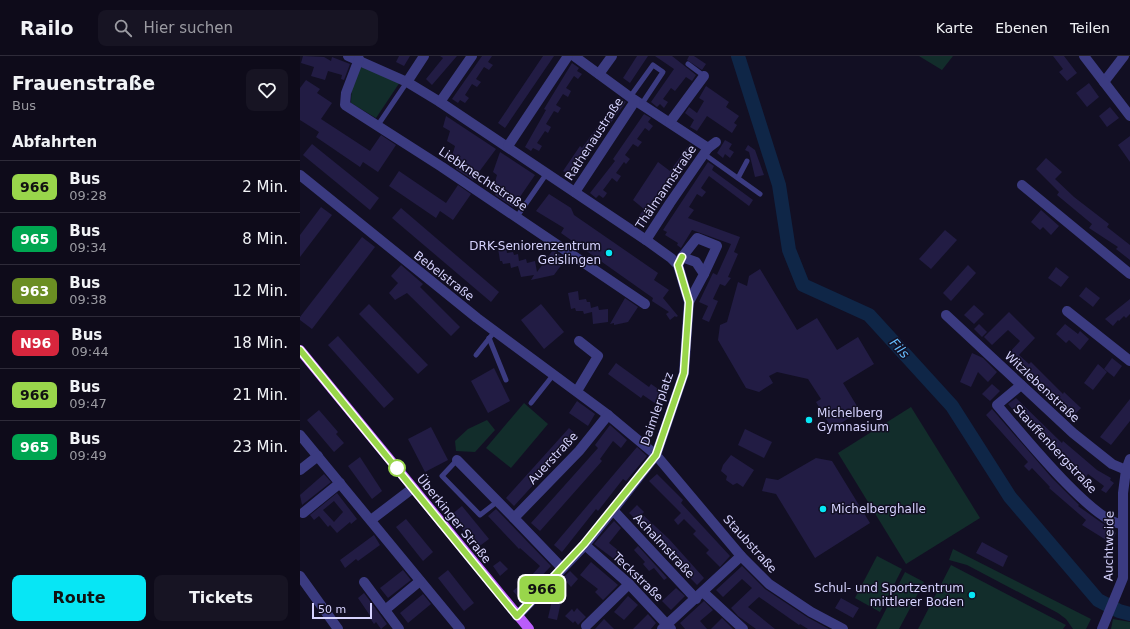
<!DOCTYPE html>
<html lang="de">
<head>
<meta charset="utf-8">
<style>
  :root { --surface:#0e0b1a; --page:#171423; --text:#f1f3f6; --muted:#9b9ba2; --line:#2e2b39; --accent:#07e6f5 }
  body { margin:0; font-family:"DejaVu Sans",sans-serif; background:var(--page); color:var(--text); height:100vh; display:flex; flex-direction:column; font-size:15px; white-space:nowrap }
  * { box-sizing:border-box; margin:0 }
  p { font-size:13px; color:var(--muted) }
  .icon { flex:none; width:22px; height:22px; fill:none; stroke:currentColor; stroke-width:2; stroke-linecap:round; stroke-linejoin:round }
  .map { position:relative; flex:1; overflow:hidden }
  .side { display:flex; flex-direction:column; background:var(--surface); width:300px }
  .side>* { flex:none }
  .badge { padding:0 8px; border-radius:6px; font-size:14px; line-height:26px }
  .scale { position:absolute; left:12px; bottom:10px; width:60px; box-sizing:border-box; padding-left:4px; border:2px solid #d6d3fe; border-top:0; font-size:11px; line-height:14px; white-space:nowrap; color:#d6d3fe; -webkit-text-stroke:3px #120f23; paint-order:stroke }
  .map>.badge { position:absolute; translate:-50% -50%; box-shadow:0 0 0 2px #fff }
  h2 { padding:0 12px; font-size:15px; line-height:36px }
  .round { display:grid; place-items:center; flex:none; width:42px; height:42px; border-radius:8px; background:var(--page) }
  .head { display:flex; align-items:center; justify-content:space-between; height:68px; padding:0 12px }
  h1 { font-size:19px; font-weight:700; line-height:30px }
  .primary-button { display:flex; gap:8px; margin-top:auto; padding:8px 12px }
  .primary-button a { flex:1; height:46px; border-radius:8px; background:var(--accent); color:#111; font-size:16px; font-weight:700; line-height:46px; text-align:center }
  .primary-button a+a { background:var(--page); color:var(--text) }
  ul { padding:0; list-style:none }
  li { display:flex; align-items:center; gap:12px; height:52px; padding:0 12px; border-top:1px solid var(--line) }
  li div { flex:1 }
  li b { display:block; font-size:15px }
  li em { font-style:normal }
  li .badge { min-width:44px; font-weight:700; text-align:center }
  header { display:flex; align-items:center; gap:24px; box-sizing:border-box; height:56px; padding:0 20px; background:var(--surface); border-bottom:1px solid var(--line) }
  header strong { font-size:19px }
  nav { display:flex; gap:22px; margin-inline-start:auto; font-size:14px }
  .search { width:280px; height:36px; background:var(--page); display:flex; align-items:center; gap:10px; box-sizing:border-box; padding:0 14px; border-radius:8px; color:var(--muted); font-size:15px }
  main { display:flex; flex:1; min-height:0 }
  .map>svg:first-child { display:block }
  .green { fill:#122d2b }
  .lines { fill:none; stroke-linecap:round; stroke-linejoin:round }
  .river { stroke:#0f2647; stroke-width:14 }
  .building { fill:#221c44; fill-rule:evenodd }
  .service { stroke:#3b3b81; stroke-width:5 }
  .minor { stroke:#3b3b81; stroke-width:10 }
  .tertiary { stroke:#3b3b81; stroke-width:10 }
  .primary { stroke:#ba5dfa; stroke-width:10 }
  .line-casing { stroke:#fff; stroke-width:9 }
  .line { stroke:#99d64b; stroke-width:6 }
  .poi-dot { fill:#07e6f5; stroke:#120f23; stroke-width:1.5 }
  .stop-dot { fill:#fff; stroke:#99d64b; stroke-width:2 }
  .labels { text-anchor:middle; stroke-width:3; stroke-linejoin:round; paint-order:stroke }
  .street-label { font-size:12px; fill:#d6d3fe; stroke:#120f23 }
  .poi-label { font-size:12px; fill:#d6d3fe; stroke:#120f23; text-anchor:end }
  .water-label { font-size:13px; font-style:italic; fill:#64bafa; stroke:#120f23 }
</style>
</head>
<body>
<header>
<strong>Railo</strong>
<div class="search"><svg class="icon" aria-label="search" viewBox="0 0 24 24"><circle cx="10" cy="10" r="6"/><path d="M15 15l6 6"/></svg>Hier suchen</div>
<nav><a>Karte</a><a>Ebenen</a><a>Teilen</a></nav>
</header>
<main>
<section class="side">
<div class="head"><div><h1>Frauenstraße</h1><p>Bus</p></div><a class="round"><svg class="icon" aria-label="heart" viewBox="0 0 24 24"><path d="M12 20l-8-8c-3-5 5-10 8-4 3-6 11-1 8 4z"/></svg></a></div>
<h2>Abfahrten</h2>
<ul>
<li><span class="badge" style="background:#99d64b;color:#111">966</span><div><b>Bus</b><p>09:28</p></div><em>2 Min.</em></li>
<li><span class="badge" style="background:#00a651;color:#fff">965</span><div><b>Bus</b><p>09:34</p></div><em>8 Min.</em></li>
<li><span class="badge" style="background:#6b8e23;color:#fff">963</span><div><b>Bus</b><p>09:38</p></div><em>12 Min.</em></li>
<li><span class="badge" style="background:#d7263d;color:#fff">N96</span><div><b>Bus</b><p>09:44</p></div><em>18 Min.</em></li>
<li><span class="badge" style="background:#99d64b;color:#111">966</span><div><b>Bus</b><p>09:47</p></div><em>21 Min.</em></li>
<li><span class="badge" style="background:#00a651;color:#fff">965</span><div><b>Bus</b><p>09:49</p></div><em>23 Min.</em></li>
</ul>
<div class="primary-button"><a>Route</a><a>Tickets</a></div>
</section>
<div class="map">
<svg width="830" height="573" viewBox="0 0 830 573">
  <rect width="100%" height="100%" fill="#120f23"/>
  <g class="green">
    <polygon points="619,0 653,0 642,14"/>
    <path d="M 63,9 L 100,26 L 76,62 L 51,47 C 52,34 51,17 63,9 Z"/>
    <polygon points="224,347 248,368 211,412 186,392"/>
    <polygon points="611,351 680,462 606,508 538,397"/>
    <polygon points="187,364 195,374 175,396 156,395 155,385 168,373"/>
    <polygon points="653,493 791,563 786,573 773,573 766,563 758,557 667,509 649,504"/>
    <polygon points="577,500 602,513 580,556 555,542"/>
    <polygon points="651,509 766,569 763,573 618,573"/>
    <polygon points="605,516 624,526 599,573 576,573"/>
    <polygon points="813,563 830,566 830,573 811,573"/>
  </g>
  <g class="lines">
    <polyline class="river" points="438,0 479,129 489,194 503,229 569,259 652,350 710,441 798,544 819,555 830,558"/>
  </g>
  <g class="building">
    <polygon points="3,0 24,1 31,5 32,1 50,8 44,24 41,23 42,19 28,15 25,24 11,20 14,11 1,7"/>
    <polygon points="99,0 110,0 104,10 96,6"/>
    <polygon points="140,0 157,0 132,29 126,23 143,2"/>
    <polygon points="182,0 192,0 188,6 193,9 189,14 184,11 176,23 181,26 177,31 172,28 165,39 169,42 165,47 160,44 158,47 152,43"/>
    <polygon points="243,0 254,0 205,72 198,67"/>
    <polygon points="337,0 348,0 330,27 323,22"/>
    <polygon points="355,0 372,0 396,19 392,25 386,21 375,35 371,32 363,43 368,46 364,52 360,48 357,51 351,46 374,13"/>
    <polygon points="389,0 394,0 406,8 402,14 387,4"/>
    <polygon points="753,0 764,0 777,17 767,25 759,16 763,13"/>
    <polygon points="272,7 279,12 277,15 282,18 278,23 274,20 266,32 271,35 268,41 263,38 256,49 261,52 258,57 254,55 246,68 251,71 248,77 245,75 237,87 242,90 239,95 233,92 231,95 225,91 246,54 244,53"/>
    <polygon points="6,24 20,33 17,37 32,47 21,63 70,95 81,79 96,89 78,116 63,106 60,111 16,81 19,76 0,64 0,32"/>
    <polygon points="789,27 799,41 787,51 776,37"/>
    <polygon points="406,30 429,46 426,51 439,60 434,67 437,69 432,77 407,60 397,75 390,71 394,64 385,57 389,51 397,57 404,45 399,42"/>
    <polygon points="319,41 326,46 292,93 290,92 270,120 263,115 280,90 282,92"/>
    <polygon points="810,51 819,62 807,71 799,60"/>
    <polygon points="344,58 351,62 348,66 353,70 349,75 345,72 337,83 342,86 338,91 333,88 325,99 330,103 326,108 324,106 316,117 321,120 317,126 312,122 303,134 307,137 305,140 303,142 299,139 296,142 290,137 315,105 313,103"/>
    <polygon points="146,60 196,93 173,124 156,113 159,105 152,100 155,90 147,85 150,75 143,71"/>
    <polygon points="830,80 830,106 818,89"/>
    <polygon points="425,84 432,88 429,93 434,96 430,102 425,98 423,102 417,97"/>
    <polygon points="12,88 79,142 70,154 3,99"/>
    <polygon points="390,88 397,93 344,169 336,164 344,153 333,144 358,106 370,115"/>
    <polygon points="448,89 455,94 464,119 455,121 449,96 445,94"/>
    <polygon points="200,96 235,119 213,151 195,139 198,131 194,129 197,119 193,116"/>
    <polygon points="746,102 762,116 755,123 774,141 809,168 807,171 830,189 830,204 816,193 818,191 789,172 792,168 757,139 759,136 736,113"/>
    <polygon points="408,106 414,110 412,114 453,144 449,150 409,120 401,132 406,136 402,141 397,138 389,151 394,154 388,162 440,181 434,196 438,198 428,221 431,222 425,230 420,228 413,243 418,245 409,266 402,263 408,250 399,246 413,217 417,219 431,188 392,174 381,192 377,189 378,187 365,179 367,176 363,174"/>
    <polygon points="99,115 146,147 158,129 171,138 153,164 140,155 136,162 89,130"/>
    <polygon points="249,138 271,152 274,159 358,217 354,224 369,234 363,242 378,260 376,261 375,260 370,264 366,258 369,256 352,245 353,242 261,177 264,172 236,155"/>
    <polygon points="21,151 32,159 0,201 0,179"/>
    <polygon points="101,152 199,236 191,246 92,162"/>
    <polygon points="741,154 759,170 751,179 743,171 740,174 731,166"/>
    <polygon points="645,174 657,184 631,213 619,203"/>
    <polygon points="62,181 75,191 12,273 0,264 0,261"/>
    <polygon points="206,191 207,197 213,196 214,199 218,198 219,205 226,203 227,207 235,205 237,216 253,194 265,202 265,204 254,219 231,224 234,219 221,221 218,210 211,212 210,207 203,208 202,205 200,205 198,192"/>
    <polygon points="101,209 123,228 120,231 160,271 151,280 107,237 95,244 89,237 98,227 91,220"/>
    <polygon points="668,209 676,217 651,245 643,237"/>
    <polygon points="756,211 769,221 761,231 748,222"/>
    <polygon points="460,213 497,274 517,262 537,294 558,281 574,308 543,327 560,355 532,373 516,346 521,343 508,323 477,316 469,320 473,327 459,336 446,332 418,284 420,269 427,266 438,226 447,230 449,220"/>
    <polygon points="786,231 800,242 793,251 779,240"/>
    <polygon points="278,235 279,244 286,243 287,246 290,246 291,252 298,250 299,254 308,253 308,266 293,268 292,256 284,258 283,255 276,255 275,252 271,253 268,237"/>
    <polygon points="325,242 338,251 328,266 314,269 314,267 310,268"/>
    <polygon points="830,243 830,258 826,262 824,260 819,265 818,264 813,270 805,263"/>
    <polygon points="69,248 128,309 118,318 59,258"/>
    <polygon points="241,248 264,276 244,293 221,264"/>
    <polygon points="674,249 684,258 674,268 664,259"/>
    <polygon points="709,256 735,282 719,299 729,308 731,306 763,338 764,336 781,352 773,360 757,344 755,346 716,307 713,310 704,302 720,285 708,274 692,289 684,281"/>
    <polygon points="679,268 687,276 682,281 674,273"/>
    <polygon points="765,268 778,278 780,275 789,283 780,294 769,284 766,287 756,278"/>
    <polygon points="38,280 94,343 84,352 28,289"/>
    <polygon points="672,297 683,302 697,316 688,326 678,316 671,331 660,326"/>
    <polygon points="812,302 822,310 814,321 804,313"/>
    <polygon points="316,307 349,331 351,328 367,339 359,350 343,339 341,342 308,318"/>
    <polygon points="798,308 807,316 793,334 784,327"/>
    <polygon points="194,312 210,345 188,357 171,325"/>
    <polygon points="692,328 700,335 690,345 682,338"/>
    <polygon points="716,342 762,387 763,385 797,414 811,422 810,424 814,427 806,437 801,434 804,430 788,418 786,421 772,411 767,407 769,404 757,394 756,395 715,356 708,348"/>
    <polygon points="830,343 830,365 811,389 800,381"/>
    <polygon points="277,345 295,358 288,370 269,357"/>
    <polygon points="692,353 752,422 779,449 778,450 816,477 811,487 782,469 786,464 749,432 750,431 732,412 729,415 724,410 728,406 686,359"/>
    <polygon points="19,354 38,376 36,378 44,387 34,396 7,364"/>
    <polygon points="310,369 327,384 321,392 313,385 300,403 302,405 240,475 231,467 298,392 295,389"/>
    <polygon points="131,371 148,404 125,416 108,383"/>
    <polygon points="269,372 278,380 214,450 206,442"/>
    <polygon points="445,373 472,386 464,402 438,389"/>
    <polygon points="337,391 347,400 326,425 323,423 298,455 296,453 262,496 254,489"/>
    <polygon points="431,399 454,414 443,431 437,427 433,429 426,424 427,420 421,415 423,409"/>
    <polygon points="60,401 82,435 72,443 48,410"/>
    <polygon points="516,402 532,405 570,467 515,502 476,438 462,435 466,422 478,424"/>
    <polygon points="24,418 31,426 2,449 0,439"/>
    <polygon points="357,418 383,444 381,447 430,500 420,511 406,497 409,494 393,478 396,475 384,463 378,469 374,464 381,457 349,425"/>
    <path d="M 37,437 L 57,463 L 51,468 L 50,466 L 37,477 L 30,469 L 28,471 L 19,460 L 14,464 L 10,459 ZM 34,445 L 43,456 L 34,466 L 23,454 Z"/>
    <polygon points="337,449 344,456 342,458 369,483 404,522 397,529 364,495 355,482 329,457"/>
    <polygon points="162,450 189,483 177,492 151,459"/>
    <polygon points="196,453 251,510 237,525 231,520 240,510 220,492 219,493 188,460"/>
    <polygon points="106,463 133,496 123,505 96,471"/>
    <polygon points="314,465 321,472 309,487 324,499 318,506 294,488"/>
    <polygon points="74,479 80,489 58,505 56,503 45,512 40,504"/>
    <polygon points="682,486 708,500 703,511 676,497"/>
    <polygon points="338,490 367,522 364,524 354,512 349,515 343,508 345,506 334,494"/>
    <polygon points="200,505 208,513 200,520 193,510"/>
    <polygon points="291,506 318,529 303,544 295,536 298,533 280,519"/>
    <polygon points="442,510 465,533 507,561 529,573 508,573 500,568 499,569 459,541 448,551 475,573 456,573 438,560 431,552 452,532 442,523 423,541 416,534"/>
    <polygon points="103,514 111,524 88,542 80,532"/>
    <polygon points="148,514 174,547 164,555 138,522"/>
    <polygon points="270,515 278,523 271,531 263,522"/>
    <polygon points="222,527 229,535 220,543 213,535"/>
    <polygon points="376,532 385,540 371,554 362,545"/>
    <polygon points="64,537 87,568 81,573 76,566 74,568 70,562 71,561 58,542"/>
    <polygon points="123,538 131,548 108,567 100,557"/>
    <polygon points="328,540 338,549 324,564 314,556"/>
    <polygon points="541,542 559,552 553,562 535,552"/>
    <polygon points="252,544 261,546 257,564 248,562"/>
    <polygon points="404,545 413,554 400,565 407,573 385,573 380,567"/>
    <polygon points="277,552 286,561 278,569 275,565 273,567 265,560 272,553 274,556"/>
    <polygon points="348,558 356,567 351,573 333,573"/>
    <polygon points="422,562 433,573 411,573"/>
    <polygon points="304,563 314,573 295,573"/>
  </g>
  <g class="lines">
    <g class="service">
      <polyline points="388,8 404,20"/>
      <polyline points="330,41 353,9 363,16 341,49"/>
      <polyline points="78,69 107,26"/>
      <polyline points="404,98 460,138"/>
      <polyline points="438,122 447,105"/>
      <polyline points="216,162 247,117"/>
      <polyline points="189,282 206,324"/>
      <polyline points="176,299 195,275"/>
      <polyline points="231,347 254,318"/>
      <polyline points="157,404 142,420 180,459 198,445"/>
    </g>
    <g class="minor">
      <polyline points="48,0 107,26 140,46 346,184 371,202 378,209 389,246 384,317 364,376 356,399 313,454 285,489 217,560"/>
      <polyline points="274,0 330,41 408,92 416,86"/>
      <polyline points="59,3 46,37 45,49 142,111 345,248"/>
      <polyline points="299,18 312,0"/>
      <polyline points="107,26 124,0"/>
      <polyline points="804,26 824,0"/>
      <polyline points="140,46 172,0"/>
      <polyline points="370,66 404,20"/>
      <polyline points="208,90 268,0"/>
      <polyline points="0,119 177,262 308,359 356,399 441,500 469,528 511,556 543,573"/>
      <polyline points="722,129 830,218"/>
      <polyline points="275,136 335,45"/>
      <polyline points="346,184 370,147 408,92"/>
      <polyline points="382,201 397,182 417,190 404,218"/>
      <polyline points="379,207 382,201 396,206 404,218 389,246"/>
      <polyline points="767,255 830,305"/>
      <polyline points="646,259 773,377 812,408 826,414"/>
      <path d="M 721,329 L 697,349 C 718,373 793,467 822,468"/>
      <polyline points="277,335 298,300 279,285"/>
      <polyline points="0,379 160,573"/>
      <polyline points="157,404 214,462"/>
      <polyline points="0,414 18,400"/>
      <polyline points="313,454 396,543"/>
      <polyline points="3,457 40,427"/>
      <polyline points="71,464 113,432"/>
      <polyline points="285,489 329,528 371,573"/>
      <polyline points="262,512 214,462 279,395 308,359"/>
      <polyline points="0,520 38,573"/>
      <polyline points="64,526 99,573"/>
      <polyline points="403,536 443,573"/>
      <polyline points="85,554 120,525"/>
      <polyline points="286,570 329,528"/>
      <polyline points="362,573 441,500"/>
      <polyline points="802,573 823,522 823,437 826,414 830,403"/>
    </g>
    <polyline class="tertiary" points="784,0 830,60"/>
    <polyline class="primary" points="0,294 229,573"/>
  </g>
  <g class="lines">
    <defs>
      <polyline id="line" points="0,294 217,560 284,488 356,399 384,317 389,246 378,209 382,201"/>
    </defs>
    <use href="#line" class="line-casing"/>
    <use href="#line" class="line"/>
  </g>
  <g class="poi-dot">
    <circle cx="309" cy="197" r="4"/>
    <circle cx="509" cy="364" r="4"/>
    <circle cx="523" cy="453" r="4"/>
    <circle cx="672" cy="539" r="4"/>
  </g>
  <circle class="stop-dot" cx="97" cy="412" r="8"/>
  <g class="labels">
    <g class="street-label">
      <text transform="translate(294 83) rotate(-57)" y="4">Rathenaustraße</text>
      <text transform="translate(183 123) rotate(34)" y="4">Liebknechtstraße</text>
      <text transform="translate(366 131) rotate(-56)" y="4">Thälmannstraße</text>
      <text transform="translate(144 220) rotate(38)" y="4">Bebelstraße</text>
      <text transform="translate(742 331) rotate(43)" y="4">Witzlebenstraße</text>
      <text transform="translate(357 353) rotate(-71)" y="4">Daimlerplatz</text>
      <text transform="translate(755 393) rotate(47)" y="4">Stauffenbergstraße</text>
      <text transform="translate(253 402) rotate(-47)" y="4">Auerstraße</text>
      <text transform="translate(154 463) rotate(51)" y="4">Überkinger Straße</text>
      <text transform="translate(450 488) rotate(48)" y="4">Staubstraße</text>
      <text transform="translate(364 490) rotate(47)" y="4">Achalmstraße</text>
      <text transform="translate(809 490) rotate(-89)" y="4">Auchtweide</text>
      <text transform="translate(338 521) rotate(44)" y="4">Teckstraße</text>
    </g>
    <g class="poi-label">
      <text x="301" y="194">DRK-Seniorenzentrum<tspan x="301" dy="14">Geislingen</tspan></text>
      <text x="517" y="361" text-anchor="start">Michelberg<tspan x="517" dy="14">Gymnasium</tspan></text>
      <text x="531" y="457" text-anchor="start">Michelberghalle</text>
      <text x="664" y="536">Schul- und Sportzentrum<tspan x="664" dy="14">mittlerer Boden</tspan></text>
    </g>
    <g class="water-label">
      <text transform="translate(600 292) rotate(48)" y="5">Fils</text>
    </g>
  </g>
</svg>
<div class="scale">50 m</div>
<b class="badge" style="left:242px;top:533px;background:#99d64b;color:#111">966</b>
</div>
</main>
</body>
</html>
